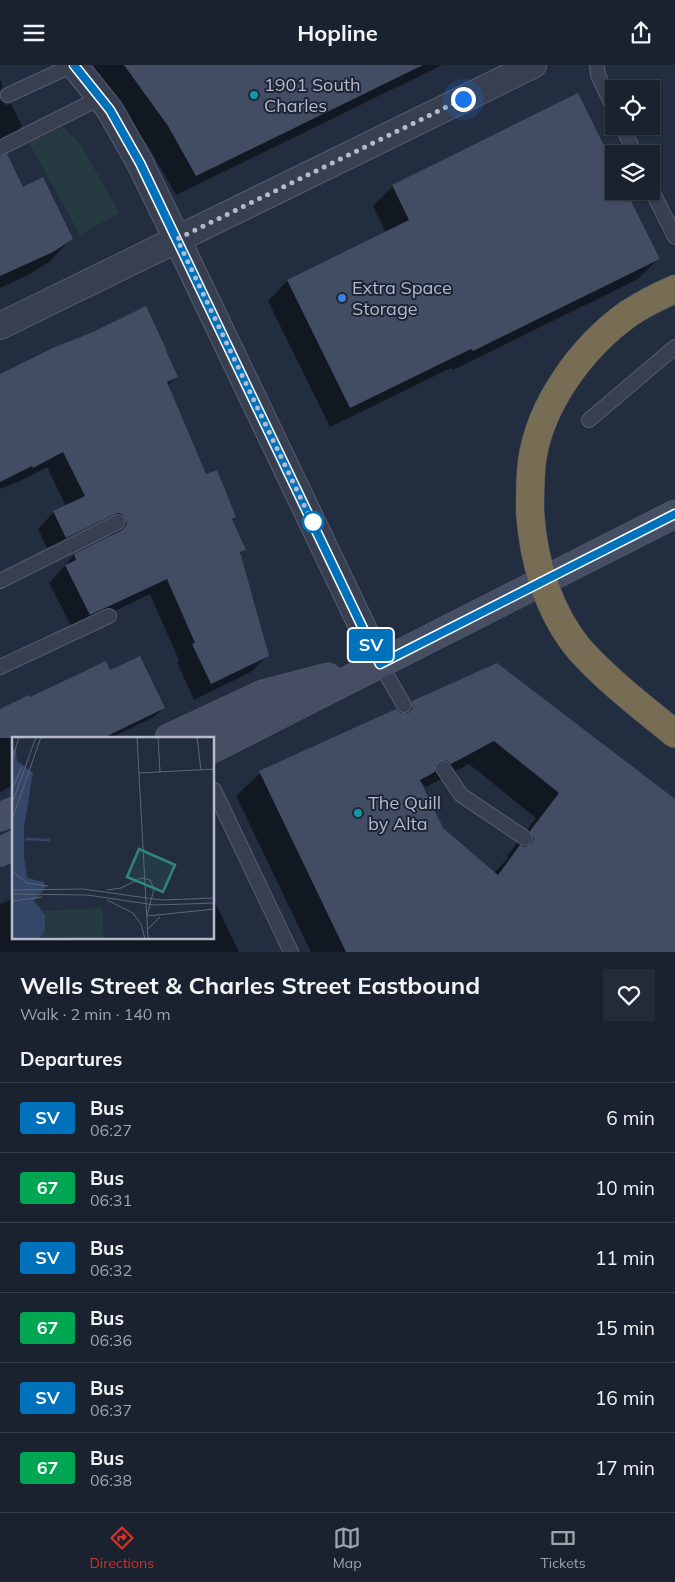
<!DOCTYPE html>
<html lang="en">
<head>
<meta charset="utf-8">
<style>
  :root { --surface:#1a2230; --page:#232a38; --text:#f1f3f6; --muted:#9fa4ab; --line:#383f4c; --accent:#d93025 }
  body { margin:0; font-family:Mulish,sans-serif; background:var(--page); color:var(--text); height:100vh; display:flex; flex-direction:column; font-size:19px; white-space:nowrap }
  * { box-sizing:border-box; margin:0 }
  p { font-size:16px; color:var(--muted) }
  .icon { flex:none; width:28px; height:28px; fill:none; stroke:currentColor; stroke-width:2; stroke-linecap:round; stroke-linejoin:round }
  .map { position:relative; height:887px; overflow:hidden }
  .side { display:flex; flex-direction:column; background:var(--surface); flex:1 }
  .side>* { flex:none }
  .badge { padding:0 10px; border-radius:4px; font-size:18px; line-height:32px }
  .fabs { position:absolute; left:605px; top:15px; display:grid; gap:10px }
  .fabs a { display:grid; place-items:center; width:55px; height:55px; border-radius:0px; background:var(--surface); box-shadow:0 1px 4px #0004,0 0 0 1px var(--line); font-size:25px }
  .you { position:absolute; width:25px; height:25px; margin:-12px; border:4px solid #fff; border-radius:50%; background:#1a73e8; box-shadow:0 0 0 8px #1a73e833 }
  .map>.badge { position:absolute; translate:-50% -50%; box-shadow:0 0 0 2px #fff }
  h2 { padding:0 20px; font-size:19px; line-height:45px }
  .round { display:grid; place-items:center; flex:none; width:52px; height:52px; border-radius:0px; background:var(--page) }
  .headline { display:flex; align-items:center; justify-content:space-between; height:85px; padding:0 20px }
  h1 { font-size:24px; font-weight:700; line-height:38px }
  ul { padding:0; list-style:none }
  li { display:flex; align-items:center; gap:15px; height:70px; padding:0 20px; border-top:1px solid var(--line) }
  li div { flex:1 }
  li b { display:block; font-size:19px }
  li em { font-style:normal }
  li .badge { min-width:55px; font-weight:700; text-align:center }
  header { display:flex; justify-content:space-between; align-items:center; height:65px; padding:0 20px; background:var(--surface); font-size:22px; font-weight:700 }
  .dock { display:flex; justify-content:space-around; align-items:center; height:70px; border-top:1px solid var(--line); background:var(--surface); font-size:14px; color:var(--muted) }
  .dock a { display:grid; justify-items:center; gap:2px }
  .dock .selected { color:var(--accent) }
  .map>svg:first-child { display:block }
  .green { fill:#253b41 }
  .shadow { fill:#0007; fill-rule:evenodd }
  .building { fill:#424c63; fill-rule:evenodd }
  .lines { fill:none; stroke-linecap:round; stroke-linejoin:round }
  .lane-casing { stroke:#555d6e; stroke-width:16 }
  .street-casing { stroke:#555d6e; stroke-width:28 }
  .secondary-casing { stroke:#555d6e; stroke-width:29 }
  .highway-casing { stroke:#424a5b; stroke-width:29 }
  .lane { stroke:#373f50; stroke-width:14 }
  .street { stroke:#373f50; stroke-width:26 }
  .secondary { stroke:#454e63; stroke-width:28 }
  .highway { stroke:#776c54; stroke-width:28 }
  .highway-bridge-casing { stroke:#424a5b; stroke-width:29; stroke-linecap:butt }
  .highway-bridge { stroke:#776c54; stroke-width:28 }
  .line-casing { stroke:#fff; stroke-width:11 }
  .line { stroke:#0072bc; stroke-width:8 }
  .walk { stroke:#b4bacb; stroke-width:5; stroke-dasharray:0 9 }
  .culture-dot { fill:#0f9aa8; stroke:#1c2435; stroke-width:2 }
  .shop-dot { fill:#3f7fe0; stroke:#1c2435; stroke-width:2 }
  .stop-dot { fill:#fff; stroke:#0072bc; stroke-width:2.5 }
  .labels { text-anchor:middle; stroke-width:4; stroke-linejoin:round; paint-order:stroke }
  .poi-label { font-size:18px; fill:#b4bacb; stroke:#1c2435; text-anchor:start }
  .inset-river { fill:none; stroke:#354768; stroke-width:2.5 }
  .inset-road { fill:none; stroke:#5d6578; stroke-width:1 }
  .view { fill:#308481; fill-opacity:0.15; stroke:#308481; stroke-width:2.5 }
  .inset-edge { fill:none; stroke:#b4bacb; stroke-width:2.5 }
</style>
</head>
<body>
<header><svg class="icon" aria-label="menu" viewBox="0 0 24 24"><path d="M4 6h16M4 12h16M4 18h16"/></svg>Hopline<svg class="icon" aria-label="share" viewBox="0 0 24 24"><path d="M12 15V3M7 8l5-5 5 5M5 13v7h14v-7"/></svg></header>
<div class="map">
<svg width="675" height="887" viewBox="0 0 675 887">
  <rect width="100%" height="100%" fill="#232d40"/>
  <polygon class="green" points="63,62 80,78 119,148 80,170 29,78"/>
  <g class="shadow">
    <polygon points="90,0 442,0 176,130 148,81"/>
    <polygon points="0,14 3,22 0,25"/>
    <polygon points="0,35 6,40 11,39 22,61 0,83"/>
    <polygon points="0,93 22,124 72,173 49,197 30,209 0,223"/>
    <polygon points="393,121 614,126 658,194 638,214 453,305 451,303 330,362 268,236 287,216 386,168 373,141"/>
    <polygon points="0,311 176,312 167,321 205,411 235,452 232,455 244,485 239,490 267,591 251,607 194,635 177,597 179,595 150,529 74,566 49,518 74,490 110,472 107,466 50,489 38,464 54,447 66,441 47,402 16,418 16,417 0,424"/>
    <polygon points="110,607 164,642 154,652 110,673 14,673 14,720 0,727 0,645"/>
    <path d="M 413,638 L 675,736 L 675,887 L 311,887 L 236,731 L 260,708 L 401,649 ZM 469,699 L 536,753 L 507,791 L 508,793 L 494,808 L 442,763 L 418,715 L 426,722 Z"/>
    <polygon points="14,833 14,873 214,873 214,835 239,887 0,887 0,839"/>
  </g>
  <g class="building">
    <polygon points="124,0 423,0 196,111 168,61"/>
    <polygon points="578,28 614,101 614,126 626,126 660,194 473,286 471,284 350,343 287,215 409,155 392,120"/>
    <polygon points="7,89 23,122 43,112 73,174 53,187 0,211 0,92"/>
    <polygon points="146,241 167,286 166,286 178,312 167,317 206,409 217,405 236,452 232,454 246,485 240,487 269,591 211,619 192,579 195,578 167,514 90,550 65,500 76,495 74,489 122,465 126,461 127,457 123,450 119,448 115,449 66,473 53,446 85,431 63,387 33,403 32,401 0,417 0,309 55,282 93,267"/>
    <polygon points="140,591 165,643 103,673 0,673 0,644 29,630 30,632 106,596 110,605"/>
    <path d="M 497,598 L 675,734 L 675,887 L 346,887 L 259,706 L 396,644 L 400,648 L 408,648 L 412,644 L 412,636 ZM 494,676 L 559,728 L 530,766 L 534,773 L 532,778 L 525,782 L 520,780 L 498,810 L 443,763 L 420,715 L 435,707 L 435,700 L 439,696 L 446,695 L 451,699 Z"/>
  </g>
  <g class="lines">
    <defs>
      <g id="lane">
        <polyline points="597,0 598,10 614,44"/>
        <polyline points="8,30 73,0"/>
        <polyline points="622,61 635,89"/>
        <polyline points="0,83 100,33"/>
        <polyline points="651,124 675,172"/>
        <polyline points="589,355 675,282"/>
        <polyline points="0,516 118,457"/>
        <polyline points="380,599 404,640"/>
        <polyline points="0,602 109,551"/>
        <polyline points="443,703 461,730 525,773"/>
        <polyline points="214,725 291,887"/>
      </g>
      <g id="street">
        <polyline points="74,0 110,45 140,98 177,174 380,599"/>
        <polyline points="0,261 533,0"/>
      </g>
      <g id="secondary">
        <polyline points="169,673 263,629 328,612"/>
        <polyline points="214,683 675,449"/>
        <polyline points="0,752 14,746"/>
        <polyline points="0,787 14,780"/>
      </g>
      <path id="highway" d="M 530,446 C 530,429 530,413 532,396 C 540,339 582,282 628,249 C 643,239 659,231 675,224"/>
    </defs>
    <use href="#lane" class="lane-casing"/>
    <use href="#street" class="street-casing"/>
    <use href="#secondary" class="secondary-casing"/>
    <use href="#highway" class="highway-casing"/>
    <use href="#lane" class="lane"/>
    <use href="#street" class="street"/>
    <use href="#secondary" class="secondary"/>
    <use href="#highway" class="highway"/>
    <defs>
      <path id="highway-bridge" d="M 530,446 C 533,495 548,547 580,585 C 608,616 642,642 675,669"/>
    </defs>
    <use href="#highway-bridge" class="highway-bridge-casing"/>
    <use href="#highway-bridge" class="highway-bridge"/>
  </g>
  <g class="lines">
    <defs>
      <polyline id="line" points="74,0 110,45 140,98 380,599 675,449"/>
    </defs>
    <use href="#line" class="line-casing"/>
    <use href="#line" class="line"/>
    <polyline class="walk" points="313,457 314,461 177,174 463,34"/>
  </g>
  <g class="culture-dot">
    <circle cx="254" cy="30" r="5"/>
    <circle cx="358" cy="748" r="5"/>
  </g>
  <circle class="shop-dot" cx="342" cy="233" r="5"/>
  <circle class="stop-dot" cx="313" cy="457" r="10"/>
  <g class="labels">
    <g class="poi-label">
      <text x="264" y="26">1901 South<tspan x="264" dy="21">Charles</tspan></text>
      <text x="352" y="229">Extra Space<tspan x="352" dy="21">Storage</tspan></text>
      <text x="368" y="744">The Quill<tspan x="368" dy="21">by Alta</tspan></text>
    </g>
  </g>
  <g transform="translate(12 672)">
    <rect width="202" height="202" fill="#232d40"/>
    <path d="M 90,171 L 92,202 L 29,200 L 34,183 L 31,174 Z" fill="#253b41"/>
    <path d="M 0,12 L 4,13 L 5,24 L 21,36 L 12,90 L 12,119 L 15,141 L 32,145 L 33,151 L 22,164 L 33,178 L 33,193 L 27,202 L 0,202 Z" fill="#354768"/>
    <path class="inset-river" d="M 13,102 L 38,103"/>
    <path class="inset-road" d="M 125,0 L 136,202M 146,0 L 148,35M 185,0 L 189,33M 0,24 L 7,0M 127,36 L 203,32M 0,52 L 10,30M 0,67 L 24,0M 0,83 L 29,0M 0,134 L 15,146 L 36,149M 0,153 L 71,152 L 149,163 L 203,161M 95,153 L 109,151 L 129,141 L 138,143 L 142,152 L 135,179M 0,157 L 75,158 L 143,168 L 203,166M 95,163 L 121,176 L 129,187 L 133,202M 0,164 L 30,160M 135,179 L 203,172M 136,192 L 148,180"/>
    <path class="view" d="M 127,112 L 163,128 L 151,155 L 115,140 Z"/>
    <rect width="202" height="202" class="inset-edge"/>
  </g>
</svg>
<div class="fabs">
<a><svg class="icon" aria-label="locate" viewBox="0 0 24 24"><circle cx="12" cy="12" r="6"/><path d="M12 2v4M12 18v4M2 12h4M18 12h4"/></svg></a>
<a><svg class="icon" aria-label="layers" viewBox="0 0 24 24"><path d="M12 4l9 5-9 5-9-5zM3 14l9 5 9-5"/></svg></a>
</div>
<div class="you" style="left:463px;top:34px"></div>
<b class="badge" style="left:371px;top:580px;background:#0072bc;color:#fff">SV</b>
</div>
<section class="side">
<div class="headline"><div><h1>Wells Street &amp; Charles Street Eastbound</h1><p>Walk · 2 min · 140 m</p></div><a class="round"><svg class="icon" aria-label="heart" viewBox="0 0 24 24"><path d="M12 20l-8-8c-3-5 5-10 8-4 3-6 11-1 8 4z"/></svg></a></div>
<h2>Departures</h2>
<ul>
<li><span class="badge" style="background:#0072bc;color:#fff">SV</span><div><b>Bus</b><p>06:27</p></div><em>6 min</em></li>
<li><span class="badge" style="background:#00a651;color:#fff">67</span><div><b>Bus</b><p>06:31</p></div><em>10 min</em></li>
<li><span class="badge" style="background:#0072bc;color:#fff">SV</span><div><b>Bus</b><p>06:32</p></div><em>11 min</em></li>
<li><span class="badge" style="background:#00a651;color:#fff">67</span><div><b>Bus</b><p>06:36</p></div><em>15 min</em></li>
<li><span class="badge" style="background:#0072bc;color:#fff">SV</span><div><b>Bus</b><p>06:37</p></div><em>16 min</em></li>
<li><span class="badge" style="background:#00a651;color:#fff">67</span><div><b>Bus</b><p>06:38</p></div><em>17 min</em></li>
</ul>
</section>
<nav class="dock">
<a class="selected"><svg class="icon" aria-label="directions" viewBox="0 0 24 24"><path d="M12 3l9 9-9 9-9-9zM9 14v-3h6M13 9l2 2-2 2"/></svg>Directions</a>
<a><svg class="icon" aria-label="map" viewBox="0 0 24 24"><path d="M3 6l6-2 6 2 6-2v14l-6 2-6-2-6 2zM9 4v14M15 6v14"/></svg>Map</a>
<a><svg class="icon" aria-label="tickets" viewBox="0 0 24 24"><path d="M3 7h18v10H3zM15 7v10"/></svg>Tickets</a>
</nav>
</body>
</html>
